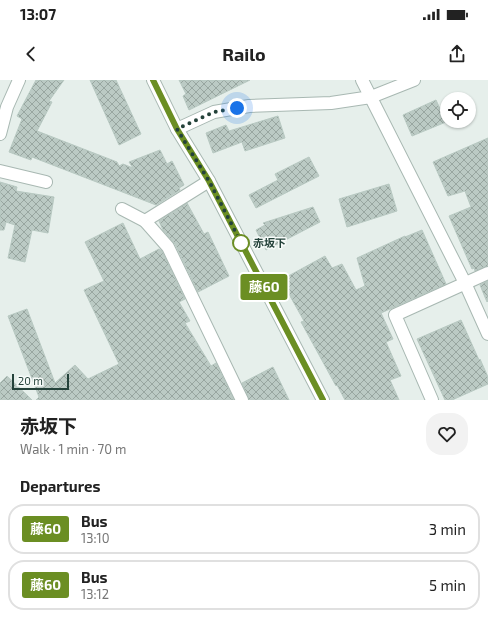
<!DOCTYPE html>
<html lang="en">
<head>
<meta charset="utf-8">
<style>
  :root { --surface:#fff; --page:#f2f2f2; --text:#222; --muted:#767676; --line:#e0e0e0 }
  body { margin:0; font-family:"Exo 2","Noto Sans JP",sans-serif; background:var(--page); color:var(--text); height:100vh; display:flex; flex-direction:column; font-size:15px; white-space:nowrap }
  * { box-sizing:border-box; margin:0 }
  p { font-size:13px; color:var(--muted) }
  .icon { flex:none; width:22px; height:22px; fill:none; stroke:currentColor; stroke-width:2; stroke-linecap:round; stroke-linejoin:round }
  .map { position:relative; height:320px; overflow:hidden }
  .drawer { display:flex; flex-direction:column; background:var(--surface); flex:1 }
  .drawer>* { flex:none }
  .badge { padding:0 8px; border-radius:3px; font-size:14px; line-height:26px }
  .buttons { position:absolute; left:440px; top:12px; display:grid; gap:8px }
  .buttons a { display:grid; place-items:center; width:36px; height:36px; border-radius:50%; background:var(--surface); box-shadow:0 1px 3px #0004; font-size:20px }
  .scale { position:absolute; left:12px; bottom:10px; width:57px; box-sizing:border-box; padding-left:4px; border:2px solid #24423a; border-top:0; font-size:11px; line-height:14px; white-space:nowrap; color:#24423a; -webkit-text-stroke:3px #f7fbf9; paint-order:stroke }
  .you { position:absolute; width:20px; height:20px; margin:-10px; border:3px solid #fff; border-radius:50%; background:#1a73e8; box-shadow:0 0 0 6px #1a73e833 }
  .map>.badge { position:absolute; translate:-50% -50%; box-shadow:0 0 0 2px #fff }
  h2 { padding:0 20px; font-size:15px; line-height:36px }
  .round { display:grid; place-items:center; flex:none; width:42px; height:42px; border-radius:16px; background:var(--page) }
  .summary { display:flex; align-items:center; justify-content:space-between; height:68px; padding:0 20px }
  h1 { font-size:19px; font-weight:700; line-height:30px }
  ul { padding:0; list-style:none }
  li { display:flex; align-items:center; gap:12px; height:50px; margin:0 8px 6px; padding:0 12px; border:2px solid var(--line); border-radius:16px }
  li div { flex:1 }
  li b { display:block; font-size:15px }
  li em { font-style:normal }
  li .badge { min-width:44px; font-weight:700; text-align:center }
  .status { display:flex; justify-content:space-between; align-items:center; height:28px; padding:0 20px; background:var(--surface); direction:ltr }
  .status svg { height:11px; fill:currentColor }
  header { display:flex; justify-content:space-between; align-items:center; height:52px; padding:0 20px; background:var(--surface); font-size:18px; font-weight:700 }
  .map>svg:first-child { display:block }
  .building { fill:url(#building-cross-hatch); stroke:#b8c9c2 }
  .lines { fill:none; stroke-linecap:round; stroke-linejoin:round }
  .minor-casing { stroke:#a8b8b2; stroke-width:14 }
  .minor { stroke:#fff; stroke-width:12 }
  .line-casing { stroke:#fff; stroke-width:9 }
  .line { stroke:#6b8e23; stroke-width:6 }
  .walk { stroke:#24423a; stroke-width:4; stroke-dasharray:0 7.2 }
  .stop-dot { fill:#fff; stroke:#6b8e23; stroke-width:2 }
  .labels { text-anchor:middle; stroke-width:3; stroke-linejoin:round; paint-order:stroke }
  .stop-label { font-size:11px; font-weight:bold; fill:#24423a; stroke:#f7fbf9; text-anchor:start }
</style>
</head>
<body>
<div class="status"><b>13:07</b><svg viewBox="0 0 49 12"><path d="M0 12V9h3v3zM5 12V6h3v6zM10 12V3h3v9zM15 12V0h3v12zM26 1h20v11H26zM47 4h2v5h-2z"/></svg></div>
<header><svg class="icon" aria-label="back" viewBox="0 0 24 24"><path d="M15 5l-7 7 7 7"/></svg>Railo<svg class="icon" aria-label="share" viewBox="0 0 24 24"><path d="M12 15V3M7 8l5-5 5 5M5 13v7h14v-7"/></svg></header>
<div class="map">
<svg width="488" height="320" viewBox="0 0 488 320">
  <defs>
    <pattern id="building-cross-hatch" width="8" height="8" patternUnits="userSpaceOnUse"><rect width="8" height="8" fill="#bbcac4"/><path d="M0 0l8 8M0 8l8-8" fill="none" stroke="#98a6a0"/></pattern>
  </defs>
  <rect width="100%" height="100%" fill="#e6efeb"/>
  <g class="building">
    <polygon points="36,0 64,0 49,21 52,22 37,51 117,82 119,86 123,84 133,88 129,82 160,70 167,84 172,81 184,105 179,108 180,110 156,125 32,77 31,80 9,72 22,39 17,36"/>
    <polygon points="90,0 116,0 141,54 119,65"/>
    <polygon points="179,0 250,0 189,30 183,16 186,14"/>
    <polygon points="436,20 446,42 412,56 403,35"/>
    <polygon points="278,36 285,58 245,71 242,62 213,73 206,53 226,45 229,51"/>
    <polygon points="488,58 488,186 475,191 474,188 472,189 449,136 471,127 465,111 448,116 433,82"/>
    <polygon points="309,77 319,96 256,128 249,115 278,100 275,94"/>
    <polygon points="0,102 17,107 16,111 54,117 48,153 32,150 25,182 8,178 15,145 6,142 4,150 0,150"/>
    <polygon points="389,104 397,131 347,147 339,119"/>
    <polygon points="187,123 204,154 208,152 229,196 198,212 175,164 163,150 159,141"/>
    <polygon points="313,127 320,142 266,170 256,150 265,145 263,143"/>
    <polygon points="123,143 140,179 159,169 162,171 185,219 179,222 190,241 185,243 211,286 216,283 234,320 36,320 39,317 8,236 27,229 55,303 75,285 88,299 119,284 84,210 104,201 85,162"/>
    <polygon points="422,150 446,204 381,233 393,259 386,262 401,296 390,300 399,320 345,320 337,305 336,306 301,242 304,241 281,200 325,176 332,188 342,184 356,210 365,206 357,178 405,156 405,157"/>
    <polygon points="488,201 488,221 487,222 480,205"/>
    <polygon points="461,240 479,280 480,279 488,297 488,304 452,320 445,320 417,259"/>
    <polygon points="273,287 289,320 249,320 242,303"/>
    <polygon points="7,296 32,320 0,320 0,303"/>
  </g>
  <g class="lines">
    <defs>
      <g id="minor">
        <polyline points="153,0 177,49 209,101 323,320"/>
        <polyline points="362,0 465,203 488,254"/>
        <polyline points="177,49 214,32 249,26 331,23 371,17 414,0"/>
        <polyline points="0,54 7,27 19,0"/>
        <polyline points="0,91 46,102"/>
        <polyline points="122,129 145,141 168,167 242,320"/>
        <polyline points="145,141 209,101"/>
        <polyline points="432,320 395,235 488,193"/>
      </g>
    </defs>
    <use href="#minor" class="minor-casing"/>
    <use href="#minor" class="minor"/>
  </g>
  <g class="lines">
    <defs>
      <polyline id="line" points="153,0 177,49 209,101 323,320"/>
    </defs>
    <use href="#line" class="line-casing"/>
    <use href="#line" class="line"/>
    <polyline class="walk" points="237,28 214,32 177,49 209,101 245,170 241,163"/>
  </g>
  <circle class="stop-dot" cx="241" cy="163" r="8"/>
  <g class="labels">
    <g class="stop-label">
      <text x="253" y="167">赤坂下</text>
    </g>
  </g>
</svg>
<div class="buttons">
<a><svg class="icon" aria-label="locate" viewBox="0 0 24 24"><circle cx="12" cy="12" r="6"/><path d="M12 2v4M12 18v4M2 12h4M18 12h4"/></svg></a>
</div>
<div class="scale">20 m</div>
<div class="you" style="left:237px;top:28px"></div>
<b class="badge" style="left:264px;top:207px;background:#6b8e23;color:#fff">藤60</b>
</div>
<section class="drawer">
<div class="summary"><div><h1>赤坂下</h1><p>Walk · 1 min · 70 m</p></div><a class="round"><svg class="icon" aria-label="heart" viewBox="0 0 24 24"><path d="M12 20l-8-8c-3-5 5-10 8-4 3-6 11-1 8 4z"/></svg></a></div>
<h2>Departures</h2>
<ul>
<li><span class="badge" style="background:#6b8e23;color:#fff">藤60</span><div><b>Bus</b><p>13:10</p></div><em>3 min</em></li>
<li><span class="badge" style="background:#6b8e23;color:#fff">藤60</span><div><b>Bus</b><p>13:12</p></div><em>5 min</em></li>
</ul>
</section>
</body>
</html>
